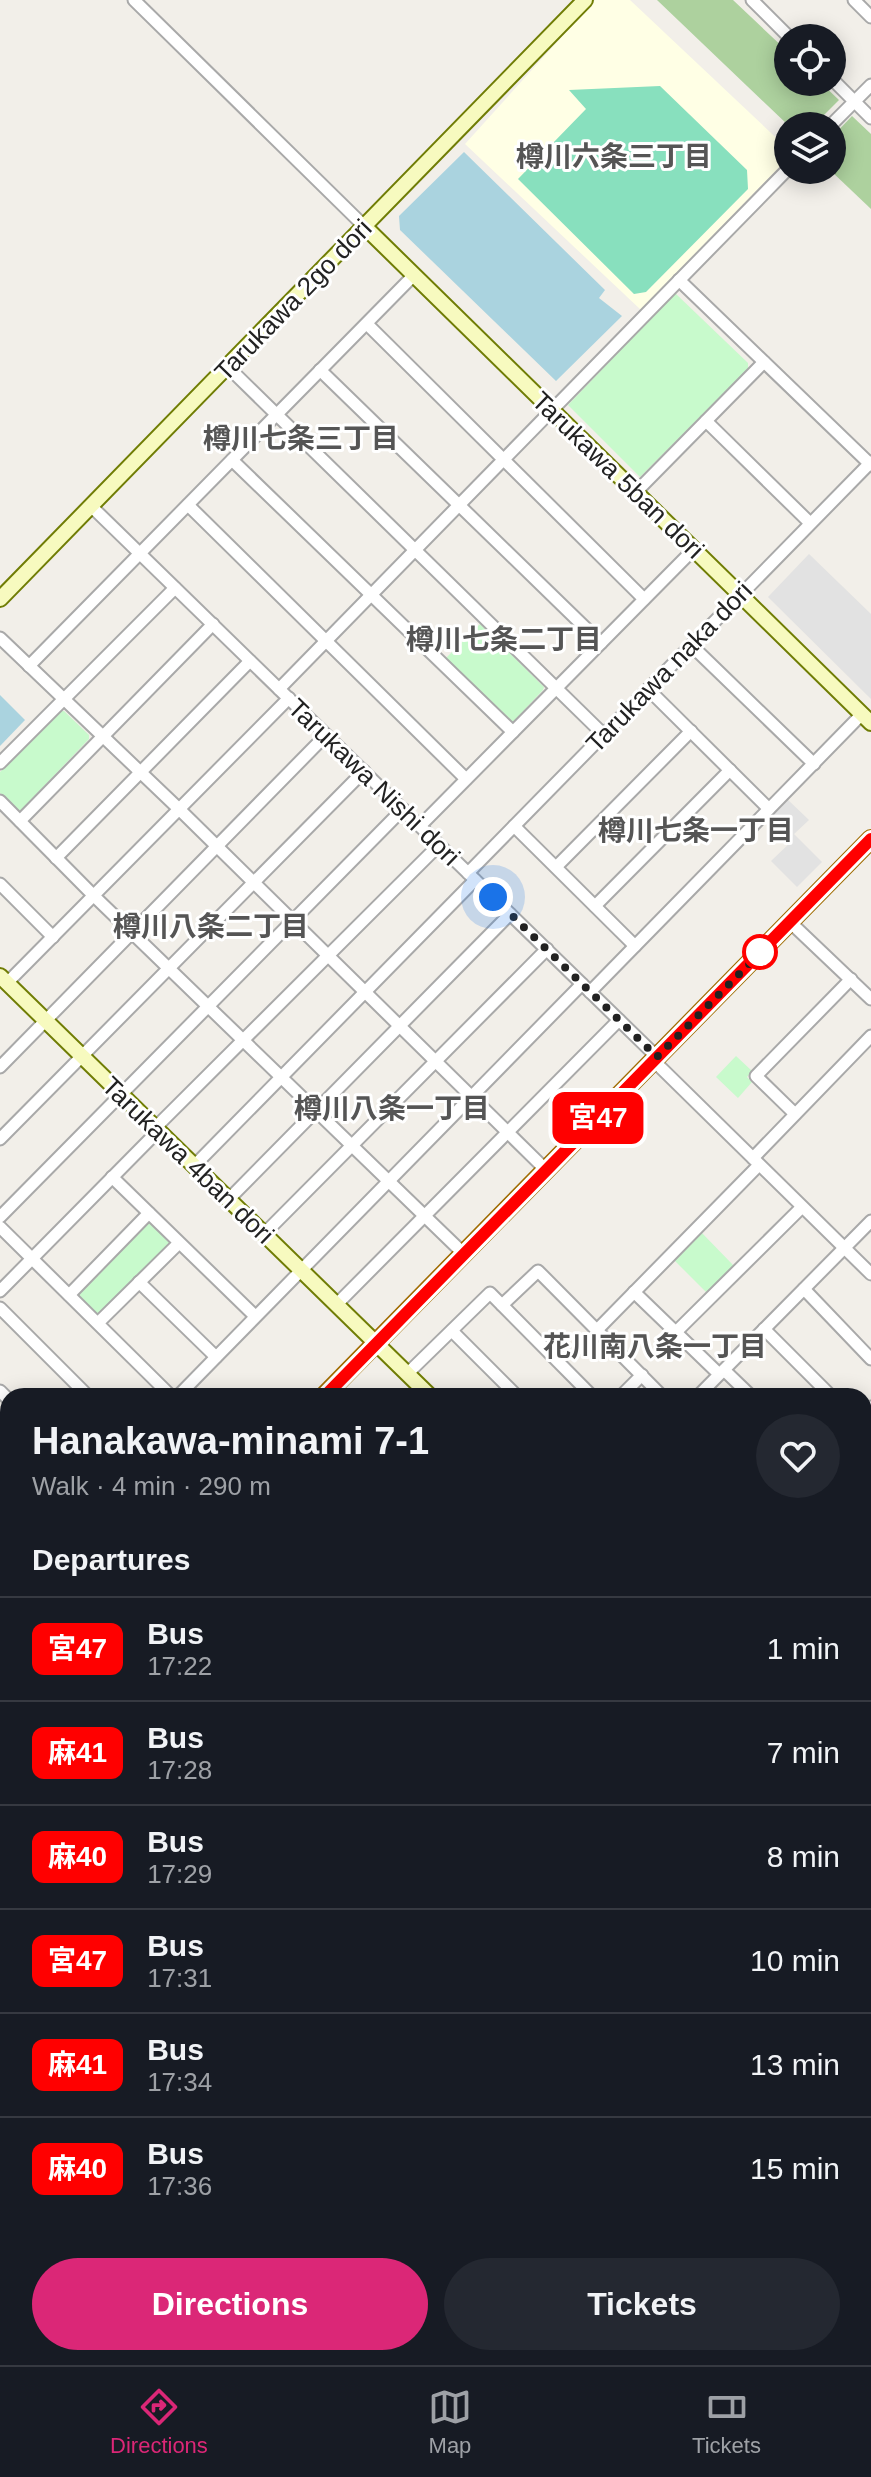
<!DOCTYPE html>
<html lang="en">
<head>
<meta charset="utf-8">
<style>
  :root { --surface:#171b24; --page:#242831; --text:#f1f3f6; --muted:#9ea1a6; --line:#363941; --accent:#db2777 }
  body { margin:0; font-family:Helvetica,"Noto Sans JP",sans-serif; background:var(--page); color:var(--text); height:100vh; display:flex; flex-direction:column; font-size:30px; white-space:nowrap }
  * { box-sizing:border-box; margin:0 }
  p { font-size:26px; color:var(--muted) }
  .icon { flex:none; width:44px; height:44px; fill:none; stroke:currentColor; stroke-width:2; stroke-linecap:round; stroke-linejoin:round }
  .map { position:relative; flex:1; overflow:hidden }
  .panel { position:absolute; left:0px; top:1388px; width:872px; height:978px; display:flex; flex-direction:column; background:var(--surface); border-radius:24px 24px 0 0; box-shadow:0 4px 20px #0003 }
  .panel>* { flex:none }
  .badge { padding:0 16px; border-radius:12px; font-size:28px; line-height:52px }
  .fabs { position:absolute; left:774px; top:24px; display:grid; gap:16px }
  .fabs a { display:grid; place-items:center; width:72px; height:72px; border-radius:50%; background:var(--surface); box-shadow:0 4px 20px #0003; font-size:40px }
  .you { position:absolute; width:40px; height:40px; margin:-20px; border:6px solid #fff; border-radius:50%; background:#1a73e8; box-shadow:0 0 0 12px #1a73e833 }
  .map>.badge { position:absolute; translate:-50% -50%; box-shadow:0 0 0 4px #fff }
  h2 { padding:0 32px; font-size:30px; line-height:72px }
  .round { display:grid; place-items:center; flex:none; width:84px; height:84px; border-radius:42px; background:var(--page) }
  .summary { display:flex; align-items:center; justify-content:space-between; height:136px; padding:0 32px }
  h1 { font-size:38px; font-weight:800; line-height:60px }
  .primary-button { display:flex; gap:16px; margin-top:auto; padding:16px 32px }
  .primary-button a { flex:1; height:92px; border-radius:48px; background:var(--accent); color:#fff; font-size:32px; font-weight:800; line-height:92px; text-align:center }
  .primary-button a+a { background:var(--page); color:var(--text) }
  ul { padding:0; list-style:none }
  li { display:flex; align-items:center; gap:24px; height:104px; padding:0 32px; border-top:2px solid var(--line) }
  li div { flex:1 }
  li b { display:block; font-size:30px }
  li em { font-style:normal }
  li .badge { min-width:88px; font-weight:700; text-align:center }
  .menu { display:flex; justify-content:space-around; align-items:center; height:112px; border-top:2px solid var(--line); background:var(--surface); font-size:22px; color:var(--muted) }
  .menu a { display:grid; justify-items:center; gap:4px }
  .menu .selected { color:var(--accent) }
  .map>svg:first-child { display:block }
  .education { fill:#ffffe5 }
  .forest { fill:#add19e }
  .park { fill:#c8facc }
  .pitch { fill:#88e0be }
  .parking { fill:#e2e2e2 }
  .water { fill:#aad3df }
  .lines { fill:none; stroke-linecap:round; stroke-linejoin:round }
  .street-casing { stroke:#a9a9a9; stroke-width:15 }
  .secondary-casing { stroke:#707d05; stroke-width:18 }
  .primary-casing { stroke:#a06b00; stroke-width:20 }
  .street { stroke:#fff; stroke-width:11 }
  .secondary { stroke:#f7fabf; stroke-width:14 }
  .primary { stroke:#fcd6a4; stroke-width:16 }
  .line-casing { stroke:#fff; stroke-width:18 }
  .line { stroke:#f00; stroke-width:12 }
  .walk { stroke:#222; stroke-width:8; stroke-dasharray:0 14.4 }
  .stop-dot { fill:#fff; stroke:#f00; stroke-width:4 }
  .labels { text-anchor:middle; stroke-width:6; stroke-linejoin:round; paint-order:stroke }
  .street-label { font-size:26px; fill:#222; stroke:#fff }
  .neighbourhood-label { font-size:28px; font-weight:bold; fill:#555; stroke:#fff }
</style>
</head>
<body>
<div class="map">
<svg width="871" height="2365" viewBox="0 0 871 2365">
  <rect width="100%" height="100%" fill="#f2efe9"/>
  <polygon class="education" points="595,0 630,0 788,149 788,158 641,310 465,144"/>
  <g class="forest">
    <polygon points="657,0 733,0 788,52 788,82 820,82 839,100 813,126 789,126"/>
    <polygon points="852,116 871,134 871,209 830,170 832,137"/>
    <polygon points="0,1482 8,1490 8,1593 0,1584"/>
  </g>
  <g class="park">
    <polygon points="675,293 748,363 748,369 640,477 568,405"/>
    <polygon points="480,624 544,687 543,690 513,722 445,659"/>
    <polygon points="60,711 64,711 89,735 89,739 21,810 18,810 0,793 0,772"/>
    <polygon points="736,1056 752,1071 747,1077 752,1082 738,1098 716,1077"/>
    <polygon points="147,1224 152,1224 169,1241 169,1245 100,1314 96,1314 79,1298 79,1294"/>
    <polygon points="700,1231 734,1266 707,1293 673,1259"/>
  </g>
  <polygon class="pitch" points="660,86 747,170 748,189 646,292 634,294 518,179 586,109 569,90"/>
  <g class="parking">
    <polygon points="809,554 871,614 871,699 768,597"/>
    <polygon points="787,799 809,820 794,834 822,862 797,887 771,861 792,841 768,817"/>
  </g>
  <g class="water">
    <polygon points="464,152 605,290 599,298 622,316 556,381 400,230 399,216"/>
    <polygon points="0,695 25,720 0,746"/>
  </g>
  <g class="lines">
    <defs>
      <g id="street">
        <polyline points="134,0 365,227"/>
        <polyline points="752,0 790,38"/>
        <polyline points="854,0 871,17"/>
        <polyline points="832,79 871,118"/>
        <polyline points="830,126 871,85"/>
        <polyline points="679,280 871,465"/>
        <polyline points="367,324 644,599"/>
        <polyline points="228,367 603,734"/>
        <polyline points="320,370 601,643"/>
        <polyline points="706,421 810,523"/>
        <polyline points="232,460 513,732"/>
        <polyline points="636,492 764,362"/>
        <polyline points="188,505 466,779"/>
        <polyline points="91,506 657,1057"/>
        <polyline points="0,638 179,809 546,1170"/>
        <polyline points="691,645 814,764"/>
        <polyline points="29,666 414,275"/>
        <polyline points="279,689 788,169"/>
        <polyline points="648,689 769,809"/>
        <polyline points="0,763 175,588"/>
        <polyline points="0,801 94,896 464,1254"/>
        <polyline points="20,821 213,624"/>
        <polyline points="420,826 694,549"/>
        <polyline points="514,826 635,946"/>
        <polyline points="56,858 250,661"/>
        <polyline points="556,867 691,731"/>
        <polyline points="468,873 871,462"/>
        <polyline points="0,884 53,937"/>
        <polyline points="595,906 730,770"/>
        <polyline points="790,922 871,999"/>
        <polyline points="7,983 289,698"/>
        <polyline points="590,992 862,714"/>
        <polyline points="654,1061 871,1274"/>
        <polyline points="0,1067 326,735"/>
        <polyline points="795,1114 756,1076 851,979"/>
        <polyline points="155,1128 439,845"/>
        <polyline points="0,1139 364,771"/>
        <polyline points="753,1158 871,1036"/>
        <polyline points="194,1166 475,880"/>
        <polyline points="112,1177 255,1316"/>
        <polyline points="228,1200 510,914"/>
        <polyline points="0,1217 403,809"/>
        <polyline points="0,1227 171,1396"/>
        <polyline points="264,1234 547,949"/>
        <polyline points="139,1282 216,1357"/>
        <polyline points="804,1289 871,1359"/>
        <polyline points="0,1291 158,1131"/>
        <polyline points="634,1292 719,1374"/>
        <polyline points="69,1295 149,1213"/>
        <polyline points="336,1305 619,1020"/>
        <polyline points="502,1305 538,1271 662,1396"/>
        <polyline points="0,1308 88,1396"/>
        <polyline points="98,1323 179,1243"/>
        <polyline points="764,1329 831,1396"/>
        <polyline points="597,1330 759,1165"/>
        <polyline points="452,1331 517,1396"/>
        <polyline points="676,1332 802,1207"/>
        <polyline points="724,1370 751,1396"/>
        <polyline points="407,1374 490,1293 592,1396"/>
        <polyline points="0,1391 8,1399"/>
        <polyline points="178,1396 582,984"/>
        <polyline points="621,1396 642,1375"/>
        <polyline points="698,1396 871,1221"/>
        <polyline points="864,1415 871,1407"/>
        <polyline points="864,1429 871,1436"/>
        <polyline points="0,1472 8,1480"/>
        <polyline points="864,1506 871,1513"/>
        <polyline points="864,1581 871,1587"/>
        <polyline points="864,1603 871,1596"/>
        <polyline points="864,1658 871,1665"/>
        <polyline points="864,1737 871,1744"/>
        <polyline points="864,1766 871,1759"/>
        <polyline points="864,1907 871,1914"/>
        <polyline points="864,1986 871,1992"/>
        <polyline points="864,2064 871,2071"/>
        <polyline points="864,2141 871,2148"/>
        <polyline points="864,2167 871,2160"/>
        <polyline points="864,2220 871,2227"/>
        <polyline points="864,2298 871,2305"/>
        <polyline points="659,2358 666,2365"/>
        <polyline points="846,2358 854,2365"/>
        <polyline points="303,2365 310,2358"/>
        <polyline points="389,2365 396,2358"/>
        <polyline points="587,2365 594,2358"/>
        <polyline points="680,2365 687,2358"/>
        <polyline points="772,2365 779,2358"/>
        <polyline points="864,2365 871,2358"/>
      </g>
      <g id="secondary">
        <polyline points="365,227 871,723"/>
        <polyline points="0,599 585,0"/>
        <polyline points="0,976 430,1396"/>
        <polyline points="864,1822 871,1829"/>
        <polyline points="864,1978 871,1971"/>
        <polyline points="0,2081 8,2089"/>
        <polyline points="283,2358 290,2365"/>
        <polyline points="485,2365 492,2358"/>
      </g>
      <g id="primary">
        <polyline points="324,1396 871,839"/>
        <polyline points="0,1726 8,1717"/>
      </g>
    </defs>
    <use href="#street" class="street-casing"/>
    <use href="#secondary" class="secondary-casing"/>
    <use href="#primary" class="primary-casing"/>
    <use href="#street" class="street"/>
    <use href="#secondary" class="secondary"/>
    <use href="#primary" class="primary"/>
  </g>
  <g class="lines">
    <defs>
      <polyline id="line" points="325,1396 871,839"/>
    </defs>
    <use href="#line" class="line-casing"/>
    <use href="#line" class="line"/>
    <polyline class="walk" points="493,897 657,1057 770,943 760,952"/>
  </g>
  <circle class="stop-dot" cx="760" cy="952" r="16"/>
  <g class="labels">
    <g class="street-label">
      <text transform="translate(293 300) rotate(-46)" y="9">Tarukawa 2go dori</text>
      <text transform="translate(618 475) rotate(44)" y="9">Tarukawa 5ban dori</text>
      <text transform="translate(669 667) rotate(-46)" y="9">Tarukawa naka dori</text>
      <text transform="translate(374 782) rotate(44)" y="9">Tarukawa Nishi dori</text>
      <text transform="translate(188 1160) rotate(44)" y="9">Tarukawa 4ban dori</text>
    </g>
    <g class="neighbourhood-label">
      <text x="614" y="166">樽川六条三丁目</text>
      <text x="301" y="448">樽川七条三丁目</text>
      <text x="504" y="649">樽川七条二丁目</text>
      <text x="696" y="840">樽川七条一丁目</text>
      <text x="211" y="936">樽川八条二丁目</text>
      <text x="392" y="1118">樽川八条一丁目</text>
      <text x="655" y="1356">花川南八条一丁目</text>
    </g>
  </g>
</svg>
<div class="fabs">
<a><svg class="icon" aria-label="locate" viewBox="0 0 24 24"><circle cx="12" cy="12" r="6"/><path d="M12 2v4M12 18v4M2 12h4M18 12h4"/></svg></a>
<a><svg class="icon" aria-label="layers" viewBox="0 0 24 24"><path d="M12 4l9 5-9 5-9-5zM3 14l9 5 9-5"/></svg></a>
</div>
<div class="you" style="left:493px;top:897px"></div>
<b class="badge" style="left:598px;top:1118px;background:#f00;color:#fff">宮47</b>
<section class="panel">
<div class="summary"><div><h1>Hanakawa-minami 7-1</h1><p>Walk · 4 min · 290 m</p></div><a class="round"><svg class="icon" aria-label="heart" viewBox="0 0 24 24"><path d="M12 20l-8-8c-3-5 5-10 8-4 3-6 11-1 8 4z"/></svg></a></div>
<h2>Departures</h2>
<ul>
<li><span class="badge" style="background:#f00;color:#fff">宮47</span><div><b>Bus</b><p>17:22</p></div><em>1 min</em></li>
<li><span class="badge" style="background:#f00;color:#fff">麻41</span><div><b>Bus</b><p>17:28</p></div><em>7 min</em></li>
<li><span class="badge" style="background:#f00;color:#fff">麻40</span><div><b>Bus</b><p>17:29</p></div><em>8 min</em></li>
<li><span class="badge" style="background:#f00;color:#fff">宮47</span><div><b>Bus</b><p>17:31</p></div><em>10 min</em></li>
<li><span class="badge" style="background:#f00;color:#fff">麻41</span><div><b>Bus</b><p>17:34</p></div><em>13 min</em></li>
<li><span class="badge" style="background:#f00;color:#fff">麻40</span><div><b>Bus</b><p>17:36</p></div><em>15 min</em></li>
</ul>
<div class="primary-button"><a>Directions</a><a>Tickets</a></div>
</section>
</div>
<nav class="menu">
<a class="selected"><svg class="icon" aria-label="directions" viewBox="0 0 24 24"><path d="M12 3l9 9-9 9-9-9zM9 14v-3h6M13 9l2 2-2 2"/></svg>Directions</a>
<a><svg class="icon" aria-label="map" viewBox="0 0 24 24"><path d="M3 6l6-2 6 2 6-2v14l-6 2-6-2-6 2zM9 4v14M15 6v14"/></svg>Map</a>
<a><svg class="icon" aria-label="tickets" viewBox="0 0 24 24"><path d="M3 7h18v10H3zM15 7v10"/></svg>Tickets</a>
</nav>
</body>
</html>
